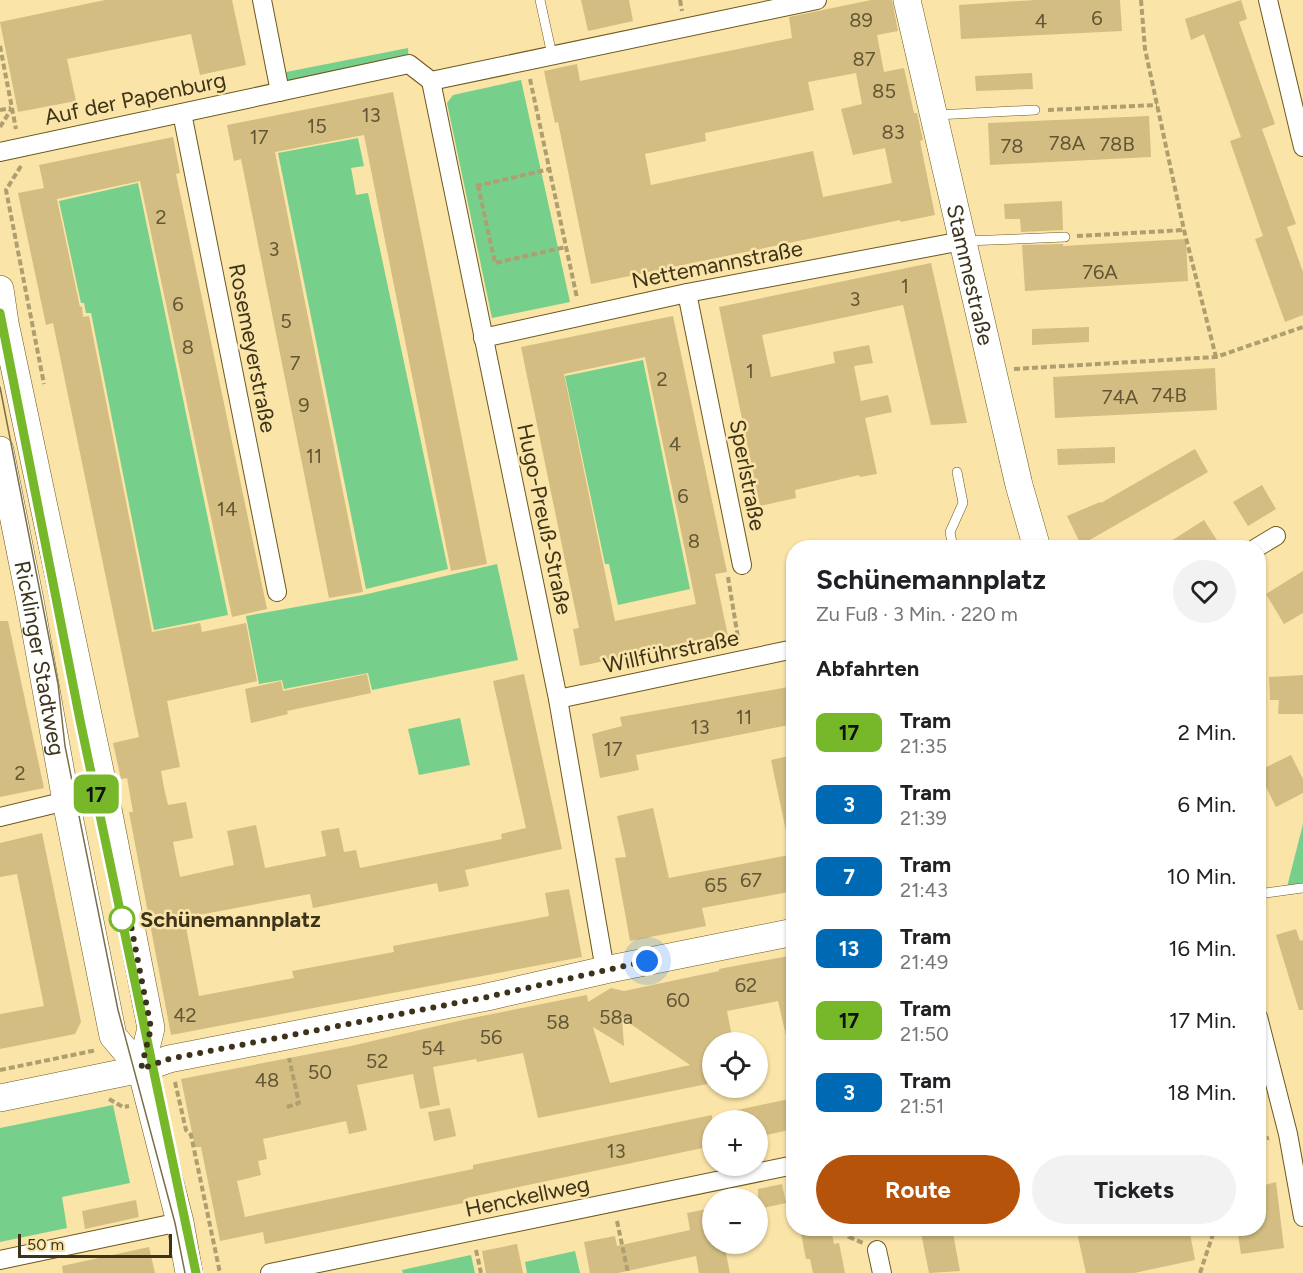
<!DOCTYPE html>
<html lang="de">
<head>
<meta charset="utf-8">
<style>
  :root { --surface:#fff; --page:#f2f2f2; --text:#202124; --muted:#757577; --accent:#b45309 }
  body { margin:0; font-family:Figtree,sans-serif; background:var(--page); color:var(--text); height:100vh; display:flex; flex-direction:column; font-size:22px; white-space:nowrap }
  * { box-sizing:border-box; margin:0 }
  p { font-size:20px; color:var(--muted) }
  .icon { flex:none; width:33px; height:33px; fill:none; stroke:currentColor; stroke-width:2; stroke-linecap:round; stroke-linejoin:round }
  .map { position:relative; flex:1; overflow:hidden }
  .side { position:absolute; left:786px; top:540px; width:480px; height:696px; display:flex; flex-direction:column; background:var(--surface); border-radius:24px; box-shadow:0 2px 4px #0004 }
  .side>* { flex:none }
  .badge { padding:0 12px; border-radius:9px; font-size:21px; line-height:39px }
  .tools { position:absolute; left:702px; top:1032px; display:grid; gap:12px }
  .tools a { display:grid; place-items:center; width:66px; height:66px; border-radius:50%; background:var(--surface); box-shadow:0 2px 4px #0004; font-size:30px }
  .scale { position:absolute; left:18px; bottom:15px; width:154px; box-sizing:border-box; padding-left:6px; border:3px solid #3c331a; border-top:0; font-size:16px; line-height:21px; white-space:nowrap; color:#3c331a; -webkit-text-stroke:4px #fae4a7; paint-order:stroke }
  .you { position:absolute; width:30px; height:30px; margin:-15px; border:4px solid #fff; border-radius:50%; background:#1a73e8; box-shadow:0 0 0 9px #1a73e833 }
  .map>.badge { position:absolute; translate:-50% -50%; box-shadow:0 0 0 3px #fff }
  h2 { padding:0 30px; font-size:22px; line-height:54px }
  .round { display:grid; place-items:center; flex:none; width:63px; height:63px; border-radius:32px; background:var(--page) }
  .overview { display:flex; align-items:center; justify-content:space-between; height:102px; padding:0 30px }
  h1 { font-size:28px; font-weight:700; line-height:45px }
  .action { display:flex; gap:12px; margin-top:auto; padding:12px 30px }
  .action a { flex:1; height:69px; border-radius:36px; background:var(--accent); color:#fff; font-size:24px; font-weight:700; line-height:69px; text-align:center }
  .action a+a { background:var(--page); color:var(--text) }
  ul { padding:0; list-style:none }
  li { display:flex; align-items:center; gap:18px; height:72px; padding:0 30px }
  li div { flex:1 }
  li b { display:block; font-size:22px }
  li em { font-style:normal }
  li .badge { min-width:66px; font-weight:700; text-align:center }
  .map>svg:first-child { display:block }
  .green { fill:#76d08b }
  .building { fill:#d3bd82; fill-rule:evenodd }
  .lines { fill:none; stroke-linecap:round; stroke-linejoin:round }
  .lane-casing { stroke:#6d591e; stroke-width:10 }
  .street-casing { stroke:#6d591e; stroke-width:20 }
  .secondary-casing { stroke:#6d591e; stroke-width:28 }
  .path { stroke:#af9e6f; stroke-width:4; stroke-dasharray:6 3; stroke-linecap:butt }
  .lane { stroke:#fff; stroke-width:9 }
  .street { stroke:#fff; stroke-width:18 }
  .secondary { stroke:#fff; stroke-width:27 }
  .tram { stroke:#7b6e49; stroke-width:1.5 }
  .line-casing { stroke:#fff; stroke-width:14 }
  .line { stroke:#76b82a; stroke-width:9 }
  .walk { stroke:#3c331a; stroke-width:6; stroke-dasharray:0 10.8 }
  .stop-dot { fill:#fff; stroke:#76b82a; stroke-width:3 }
  .labels { text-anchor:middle; stroke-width:5; stroke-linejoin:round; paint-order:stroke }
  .number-label { font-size:20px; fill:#625634 }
  .street-label { font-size:22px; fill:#3c331a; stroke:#fae4a7 }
  .stop-label { font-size:22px; font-weight:bold; fill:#3c331a; stroke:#fae4a7; text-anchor:start }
</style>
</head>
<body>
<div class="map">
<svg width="1303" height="1273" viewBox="0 0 1303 1273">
  <rect width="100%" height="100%" fill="#fae4a7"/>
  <g class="green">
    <polygon points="408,48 409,64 280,92 276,74"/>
    <polygon points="521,80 570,302 492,318 447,103 453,95"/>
    <polygon points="358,138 364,166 351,168 356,195 368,193 448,569 366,589 278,153"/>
    <polygon points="138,183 228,615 154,630 91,313 86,313 84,303 81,303 59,201"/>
    <polygon points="643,360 690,589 618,605 609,564 605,564 565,376"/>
    <polygon points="497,564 518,660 372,690 368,673 284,689 282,680 259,684 246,616 363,595"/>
    <polygon points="460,718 470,765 419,775 408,729"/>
    <polygon points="1303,824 1303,892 1286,891"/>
    <polygon points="113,1105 130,1183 62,1197 67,1228 0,1242 0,1128"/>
    <polygon points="575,1251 580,1273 527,1273 525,1262"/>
    <polygon points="471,1255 475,1273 403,1273 402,1270"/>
  </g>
  <g class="building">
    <polygon points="105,0 232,0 246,65 200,75 191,34 67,59 76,101 18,112 0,22"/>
    <polygon points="581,0 629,0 633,21 588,31"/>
    <path d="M 871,0 L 892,0 L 898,31 L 877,35 L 884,72 L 904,68 L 914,113 L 917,113 L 923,140 L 920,141 L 935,215 L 901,222 L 900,220 L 591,284 L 558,122 L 555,123 L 544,71 L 577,64 L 580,81 L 792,38 L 789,17 ZM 856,73 L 862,104 L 841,109 L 853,155 L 885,148 L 892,183 L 823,197 L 813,151 L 651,185 L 645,154 L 706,141 L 705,133 L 814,110 L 808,82 Z"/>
    <polygon points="1035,0 1120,0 1122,31 961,39 959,5"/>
    <polygon points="1241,0 1247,19 1239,22 1275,124 1262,129 1296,224 1287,227 1303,272 1303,315 1285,322 1255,239 1263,236 1230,141 1241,137 1204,34 1191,40 1185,19"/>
    <polygon points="1032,73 1033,89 976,91 975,76"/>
    <polygon points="393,92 487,564 451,571 364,135 275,152 363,592 329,598 241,159 234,161 227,125"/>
    <polygon points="1149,116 1151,157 990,165 988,123"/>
    <polygon points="173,137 180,173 176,174 267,609 232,617 140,181 57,199 80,307 82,306 83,317 89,316 152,632 200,623 202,632 246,623 257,681 167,701 180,767 161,771 164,788 168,805 186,802 193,838 173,842 180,877 234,865 227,831 256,825 265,868 326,856 321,831 339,828 344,852 356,850 360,868 502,839 501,834 526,828 493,681 524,674 562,849 465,870 469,886 439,892 437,883 313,908 310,894 188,917 191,927 186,927 199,996 294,978 292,971 394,952 393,946 549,916 545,893 569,889 582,957 171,1035 129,812 133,812 127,778 121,779 113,743 139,737 53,323 46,325 18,193 44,188 39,165"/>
    <polygon points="1062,201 1063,230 1021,232 1020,219 1005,219 1004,204"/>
    <polygon points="1186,239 1188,281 1025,291 1022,245 1063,244 1063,246"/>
    <polygon points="931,263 967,423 931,425 903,305 762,335 771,377 835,363 833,352 869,345 873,363 854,366 861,401 888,395 892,412 865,418 877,474 860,477 859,475 795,490 796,498 760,506 719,307"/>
    <path d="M 673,316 L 727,572 L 715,574 L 728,636 L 580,666 L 573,629 L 579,628 L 521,347 ZM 645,357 L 696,604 L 615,621 L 564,374 Z"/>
    <polygon points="1089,327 1089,342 1032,345 1032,329"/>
    <polygon points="1215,368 1217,410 1055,418 1053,377"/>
    <polygon points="1115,447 1115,463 1058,465 1057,449"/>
    <polygon points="1195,449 1208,472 1081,545 1067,516 1100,502 1101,503"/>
    <polygon points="1262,485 1276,509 1248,526 1233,502"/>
    <polygon points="1204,520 1222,548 1160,548"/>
    <polygon points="1303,571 1303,613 1284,624 1266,594"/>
    <polygon points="0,621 8,621 44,788 0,797"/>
    <polygon points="367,674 371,693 287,711 288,714 251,723 245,689 281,681 283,691"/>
    <polygon points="1303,675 1303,714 1278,714 1279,700 1270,700 1269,677"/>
    <polygon points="794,686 794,724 636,755 639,770 600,778 592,734 622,726 620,717"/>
    <polygon points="794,755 794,830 786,831 771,760"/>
    <polygon points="1291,755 1303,779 1303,793 1276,807 1258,771"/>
    <polygon points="653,808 669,878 794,854 794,891 702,908 706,926 630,941 615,858 626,857 617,816"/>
    <polygon points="42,833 81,1022 75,1034 0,1049 0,1014 44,1006 17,874 0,877 0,843"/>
    <polygon points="1296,929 1300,941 1303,940 1303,1010 1299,1010 1276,935"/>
    <path d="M 794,955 L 794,1039 L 787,1040 L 778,1001 L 727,1011 L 733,1042 L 712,1042 L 712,1083 L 538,1118 L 523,1053 L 477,1062 L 476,1059 L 433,1067 L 440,1105 L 420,1109 L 413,1074 L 357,1085 L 367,1130 L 349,1134 L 346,1121 L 263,1139 L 267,1159 L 258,1161 L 261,1175 L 237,1181 L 245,1217 L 473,1169 L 473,1165 L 712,1115 L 712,1146 L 467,1198 L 468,1202 L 265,1244 L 263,1232 L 220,1241 L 201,1147 L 195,1147 L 181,1079 L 351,1046 L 467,1019 L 587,995 L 588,1002 L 611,988 L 624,991 L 719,971 L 719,969 ZM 622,1018 L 690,1065 L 610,1083 L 593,1027 L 624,1046 Z"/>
    <polygon points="794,1098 794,1129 758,1137 758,1120 724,1120 723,1113"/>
    <polygon points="450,1108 456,1136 434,1141 428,1112"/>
    <polygon points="1276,1182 1284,1248 1241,1254 1237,1228 1258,1228 1258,1187"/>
    <polygon points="782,1184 786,1203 758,1209 758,1189"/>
    <polygon points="136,1200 139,1217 85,1229 82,1211"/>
    <polygon points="712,1208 712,1244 724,1244 730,1273 699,1273 696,1256 618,1273 590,1273 584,1242 615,1236 617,1246 690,1230 687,1213"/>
    <polygon points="800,1228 831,1228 834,1244 839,1243 845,1273 813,1273 810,1259 806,1259"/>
    <polygon points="920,1228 952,1228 960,1271 929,1273"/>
    <polygon points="1076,1228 1189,1228 1195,1260 1134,1273 1086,1273"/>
    <polygon points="517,1244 523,1273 486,1273 482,1251"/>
    <polygon points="149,1247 155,1273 63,1273 62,1266"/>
  </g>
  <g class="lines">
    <defs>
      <g id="lane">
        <polyline points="540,0 552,55"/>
        <polyline points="936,115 1035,110"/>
        <polyline points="965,241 1065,237"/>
        <polyline points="953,548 950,532 963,503 957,472"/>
        <polyline points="1258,894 1302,888"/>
      </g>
      <g id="street">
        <polyline points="262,0 280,92"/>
        <polyline points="1268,0 1303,147"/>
        <polyline points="431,81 558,699 605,970"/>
        <polyline points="182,113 277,592"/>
        <polyline points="0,152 409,64 431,81 817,0"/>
        <polyline points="687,293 742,565"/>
        <polyline points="483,338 687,293 962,241"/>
        <polyline points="1256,548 1276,536"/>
        <polyline points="558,699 794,649"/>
        <polyline points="0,817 66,801"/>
        <polyline points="1258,1017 1288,1134 1303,1217"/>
        <polyline points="877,1250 882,1273"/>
        <polyline points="0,1260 180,1222"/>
        <polyline points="270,1273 794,1165"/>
      </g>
      <g id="secondary">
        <path id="s1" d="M 907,0 L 1019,485 L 1037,548"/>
        <polyline points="0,289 5,323 106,799 151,1028 141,1069"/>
        <path id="s2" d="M 0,450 L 30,600 L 66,801 L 113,1036 L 141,1069 L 180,1222 L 189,1273"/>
        <polyline points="0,1098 141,1069 169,1059 487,997 605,970 794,932"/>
      </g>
    </defs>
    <use href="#lane" class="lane-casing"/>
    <use href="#street" class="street-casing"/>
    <use href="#secondary" class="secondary-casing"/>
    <g class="path">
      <polyline points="680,0 682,11"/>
      <polyline points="1141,0 1145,49 1184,230 1216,357"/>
      <polyline points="0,46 16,129"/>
      <polyline points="530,79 577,298"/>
      <polyline points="0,110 11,108"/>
      <polyline points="1048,110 1157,105"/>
      <polyline points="0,127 12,108"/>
      <polyline points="21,166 6,190 44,384"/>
      <polyline points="478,185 495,263 566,247"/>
      <polyline points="476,186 550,169"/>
      <polyline points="1077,236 1184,230"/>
      <polyline points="1014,369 1216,357 1303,327"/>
      <polyline points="728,577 739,644"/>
      <polyline points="0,1070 97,1050"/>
      <polyline points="175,1082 186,1130 191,1135 220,1273"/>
      <polyline points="109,1099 123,1107 129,1106"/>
      <polyline points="287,1107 299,1103 289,1058"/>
      <polyline points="1258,1140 1269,1138"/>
      <polyline points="617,1221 628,1273"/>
      <polyline points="847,1228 849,1237 863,1243"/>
      <polyline points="476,1250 481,1273"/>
      <polyline points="1200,1273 1215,1228"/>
    </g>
    <use href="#lane" class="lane"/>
    <use href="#street" class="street"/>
    <use href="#secondary" class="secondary"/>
    <g class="tram">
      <polyline points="0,313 80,720 196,1273"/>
      <polyline points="0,387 58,684 65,746 118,1010 175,1223 185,1273"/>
    </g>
  </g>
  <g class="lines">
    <defs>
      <polyline id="line" points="0,313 80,720 196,1273"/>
    </defs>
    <use href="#line" class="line-casing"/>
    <use href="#line" class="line"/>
    <polyline class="walk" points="122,919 129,915 151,1028 141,1069 169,1059 487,997 647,961"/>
  </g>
  <circle class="stop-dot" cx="122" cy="919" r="12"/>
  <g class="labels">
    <g class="number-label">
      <text x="1097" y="25">6</text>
      <text x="861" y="27">89</text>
      <text x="1041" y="28">4</text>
      <text x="864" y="66">87</text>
      <text x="884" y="98">85</text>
      <text x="371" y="122">13</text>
      <text x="317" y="133">15</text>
      <text x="893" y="139">83</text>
      <text x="259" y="144">17</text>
      <text x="1067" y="150">78A</text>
      <text x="1117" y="151">78B</text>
      <text x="1012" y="153">78</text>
      <text x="161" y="224">2</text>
      <text x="274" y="256">3</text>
      <text x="1100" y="279">76A</text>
      <text x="905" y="293">1</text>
      <text x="855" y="306">3</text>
      <text x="178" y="311">6</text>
      <text x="286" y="328">5</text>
      <text x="188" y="354">8</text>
      <text x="295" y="370">7</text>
      <text x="750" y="378">1</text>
      <text x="662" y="386">2</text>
      <text x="1169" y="402">74B</text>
      <text x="1120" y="404">74A</text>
      <text x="304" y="412">9</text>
      <text x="675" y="451">4</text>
      <text x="314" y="463">11</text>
      <text x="683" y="503">6</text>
      <text x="227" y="516">14</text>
      <text x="694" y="548">8</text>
      <text x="744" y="724">11</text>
      <text x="700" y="734">13</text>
      <text x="613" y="756">17</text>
      <text x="20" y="780">2</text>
      <text x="751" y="887">67</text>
      <text x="716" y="892">65</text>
      <text x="746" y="992">62</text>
      <text x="678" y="1007">60</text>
      <text x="185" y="1022">42</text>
      <text x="616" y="1024">58a</text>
      <text x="558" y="1029">58</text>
      <text x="491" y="1044">56</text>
      <text x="433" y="1055">54</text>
      <text x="377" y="1068">52</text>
      <text x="320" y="1079">50</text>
      <text x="267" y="1087">48</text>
      <text x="616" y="1158">13</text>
    </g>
    <g class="street-label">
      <text transform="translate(135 98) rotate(-12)" y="8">Auf der Papenburg</text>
      <text transform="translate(717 264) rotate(-11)" y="8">Nettemannstraße</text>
      <text dy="8" stroke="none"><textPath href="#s1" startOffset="282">Stammestraße</textPath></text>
      <text transform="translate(253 348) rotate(79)" y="8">Rosemeyerstraße</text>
      <text transform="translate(748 475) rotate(79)" y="8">Sperlstraße</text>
      <text transform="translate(545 519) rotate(78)" y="8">Hugo-Preuß-Straße</text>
      <text transform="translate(671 651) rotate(-12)" y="8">Willführstraße</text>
      <text dy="8" stroke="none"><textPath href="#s2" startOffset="212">Ricklinger Stadtweg</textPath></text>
      <text transform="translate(527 1196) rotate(-12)" y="8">Henckellweg</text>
    </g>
    <g class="stop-label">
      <text x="140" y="927">Schünemannplatz</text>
    </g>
  </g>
</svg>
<div class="tools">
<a><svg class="icon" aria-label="locate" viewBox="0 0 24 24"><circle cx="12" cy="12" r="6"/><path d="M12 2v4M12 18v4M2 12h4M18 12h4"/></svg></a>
<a>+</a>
<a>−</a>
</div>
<div class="scale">50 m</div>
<div class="you" style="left:647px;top:961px"></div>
<b class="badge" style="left:96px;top:794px;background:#76b82a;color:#111">17</b>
<section class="side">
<div class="overview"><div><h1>Schünemannplatz</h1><p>Zu Fuß · 3 Min. · 220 m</p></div><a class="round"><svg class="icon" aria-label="heart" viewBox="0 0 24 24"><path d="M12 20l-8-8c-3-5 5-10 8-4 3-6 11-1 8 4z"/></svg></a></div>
<h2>Abfahrten</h2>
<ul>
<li><span class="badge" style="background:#76b82a;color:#111">17</span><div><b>Tram</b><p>21:35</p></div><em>2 Min.</em></li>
<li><span class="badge" style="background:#0069b4;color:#fff">3</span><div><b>Tram</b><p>21:39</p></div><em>6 Min.</em></li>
<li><span class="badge" style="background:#0069b4;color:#fff">7</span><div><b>Tram</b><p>21:43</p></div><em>10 Min.</em></li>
<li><span class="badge" style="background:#0069b4;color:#fff">13</span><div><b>Tram</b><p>21:49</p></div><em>16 Min.</em></li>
<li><span class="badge" style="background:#76b82a;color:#111">17</span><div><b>Tram</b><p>21:50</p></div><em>17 Min.</em></li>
<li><span class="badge" style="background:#0069b4;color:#fff">3</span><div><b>Tram</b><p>21:51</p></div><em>18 Min.</em></li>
</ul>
<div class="action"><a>Route</a><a>Tickets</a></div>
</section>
</div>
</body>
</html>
